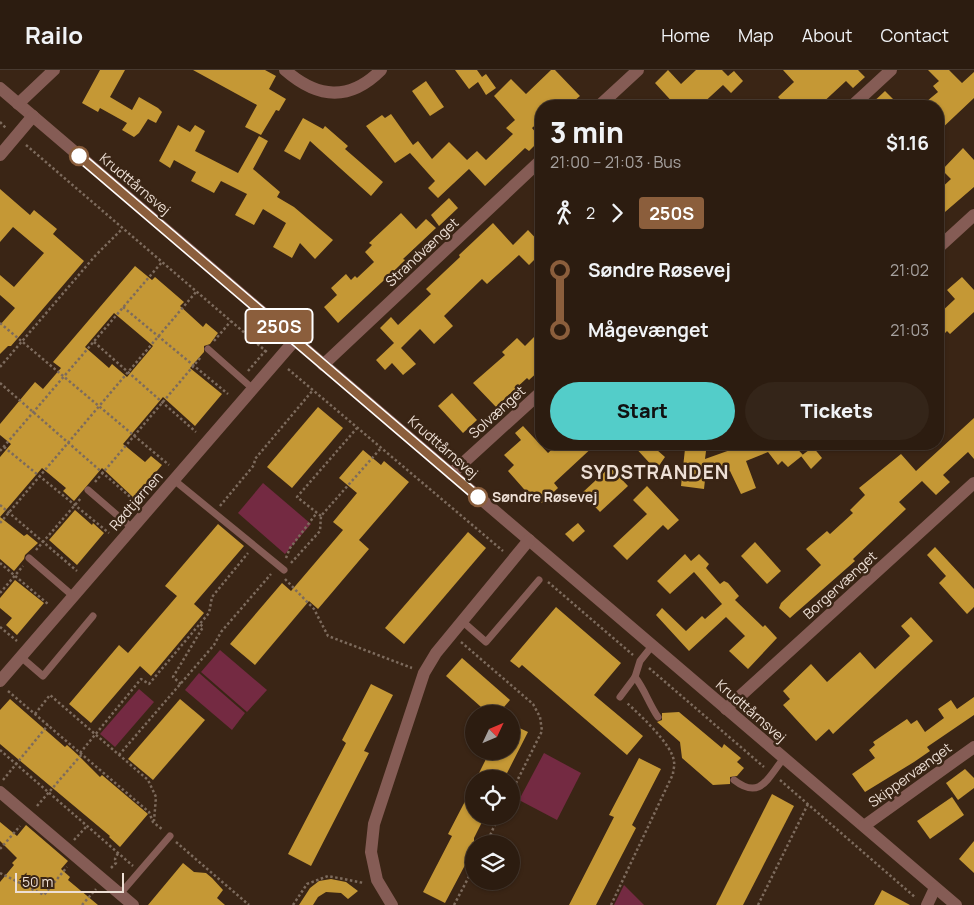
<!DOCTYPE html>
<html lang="en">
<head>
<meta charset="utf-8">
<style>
  :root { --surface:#2c1c10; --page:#342519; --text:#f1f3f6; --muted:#a6a19f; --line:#483a30; --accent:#53cdc9 }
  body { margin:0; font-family:Manrope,sans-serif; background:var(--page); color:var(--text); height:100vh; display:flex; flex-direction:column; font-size:19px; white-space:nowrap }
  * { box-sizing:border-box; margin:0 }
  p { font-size:16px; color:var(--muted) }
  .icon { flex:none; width:28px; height:28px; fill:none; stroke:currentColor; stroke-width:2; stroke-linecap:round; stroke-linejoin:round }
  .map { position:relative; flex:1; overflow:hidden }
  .sheet { position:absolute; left:535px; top:30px; width:409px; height:350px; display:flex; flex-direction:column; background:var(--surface); border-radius:20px; box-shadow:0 1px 4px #0004,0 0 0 1px var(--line) }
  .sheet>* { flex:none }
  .badge { padding:0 10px; border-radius:4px; font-size:18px; line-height:32px }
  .needle { width:32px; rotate:46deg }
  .buttons { position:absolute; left:465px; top:635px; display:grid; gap:10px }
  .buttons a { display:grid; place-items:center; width:55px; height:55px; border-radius:50%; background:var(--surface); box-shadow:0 1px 4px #0004,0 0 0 1px var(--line); font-size:25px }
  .scale { position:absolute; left:15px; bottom:12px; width:109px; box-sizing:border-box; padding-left:5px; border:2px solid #eddfd5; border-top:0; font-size:14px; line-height:18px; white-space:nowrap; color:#eddfd5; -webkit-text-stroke:4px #3a2515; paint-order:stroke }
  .map>.badge { position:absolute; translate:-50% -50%; box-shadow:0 0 0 2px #fff }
  .legs { display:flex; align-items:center; gap:8px; height:55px; padding:0 15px; font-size:16px }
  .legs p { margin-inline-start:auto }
  .summary { display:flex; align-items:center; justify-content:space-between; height:85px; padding:0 15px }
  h1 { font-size:28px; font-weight:800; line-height:38px }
  .cta { display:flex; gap:10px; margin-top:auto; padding:10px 15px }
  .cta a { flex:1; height:58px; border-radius:30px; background:var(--accent); color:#111; font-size:20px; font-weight:800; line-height:58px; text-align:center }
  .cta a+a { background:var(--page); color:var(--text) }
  ul { padding:0 15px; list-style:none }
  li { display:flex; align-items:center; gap:18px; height:60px; font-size:19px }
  li i { display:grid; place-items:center; width:8px; height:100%; margin:0 6px; background:currentColor }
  li i::after { content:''; width:12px; height:12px; margin:-6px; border:4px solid; border-radius:50%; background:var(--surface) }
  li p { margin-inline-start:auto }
  li:first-child i { background:linear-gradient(#0000 50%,currentColor 0) }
  li:last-child i { background:linear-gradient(currentColor 50%,#0000 0) }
  header { display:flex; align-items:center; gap:30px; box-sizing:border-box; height:70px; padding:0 25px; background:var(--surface); border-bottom:1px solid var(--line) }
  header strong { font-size:24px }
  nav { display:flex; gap:28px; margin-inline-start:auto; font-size:18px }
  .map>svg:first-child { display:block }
  .green { fill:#742a42 }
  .building { fill:#c59835; fill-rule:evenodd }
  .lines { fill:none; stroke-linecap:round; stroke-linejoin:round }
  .path { stroke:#7d6b5d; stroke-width:2.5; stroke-dasharray:2.5 2.5; stroke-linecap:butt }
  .service { stroke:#855c55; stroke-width:7 }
  .minor { stroke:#855c55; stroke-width:12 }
  .line-1-casing { stroke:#fff; stroke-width:11 }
  .line-1 { stroke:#8b5e3c; stroke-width:8 }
  .stop-1-dot { fill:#fff; stroke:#8b5e3c; stroke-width:2.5 }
  .labels { text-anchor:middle; stroke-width:5; stroke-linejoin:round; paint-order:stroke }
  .street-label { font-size:14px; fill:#eddfd5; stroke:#3a2515 }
  .stop-label { font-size:14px; font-weight:bold; fill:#eddfd5; stroke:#3a2515; text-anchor:start }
  .district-label { font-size:19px; font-weight:bold; letter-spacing:1px; fill:#eddfd5; stroke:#3a2515 }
</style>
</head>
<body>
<header>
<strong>Railo</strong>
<nav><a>Home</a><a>Map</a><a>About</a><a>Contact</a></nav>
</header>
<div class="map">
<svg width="974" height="835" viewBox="0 0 974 835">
  <rect width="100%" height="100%" fill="#3a2515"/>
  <g class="green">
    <polygon points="263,413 311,454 285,484 238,443"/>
    <polygon points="220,580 267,620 247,642 201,602"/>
    <polygon points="199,603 245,643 232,660 185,620"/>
    <polygon points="139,619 154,632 115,677 100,664"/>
    <polygon points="544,683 581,703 557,750 519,730"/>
    <polygon points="624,815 644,835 614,835"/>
  </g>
  <g class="building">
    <polygon points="100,0 125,0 110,27 132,40 139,27 158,38 162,42 156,53 148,49 139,63 134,67 122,60 127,53 100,38 98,42 82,33"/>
    <polygon points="193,0 265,0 276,6 269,19 286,29 279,41 276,40 261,65 245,57 257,35"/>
    <polygon points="455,0 477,0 482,7 486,4 496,18 486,25 478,12 469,19"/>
    <polygon points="551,0 555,0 580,26 568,36 541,36 541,50 532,58 541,69 529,81 525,78 485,116 469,99 438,128 428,118 435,111 410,83 395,93 366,56 382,45 385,48 391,44 413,75 418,71 432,89 449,72 467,90 477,81 486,90 513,64 506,58 515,50 494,26 511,9 526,24"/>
    <polygon points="668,0 681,14 696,0 722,0 728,6 734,1 743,11 731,23 723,15 700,36 676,36 655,13"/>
    <polygon points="783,0 858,0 865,7 853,18 846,11 819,36 787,36 778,27 794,12"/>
    <polygon points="928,0 949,0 962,13 974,2 974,28 938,62 938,36 921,36 938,22 933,16 939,11"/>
    <polygon points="426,11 444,37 430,46 412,21"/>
    <polygon points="885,21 894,30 887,36 869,36"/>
    <polygon points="303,48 323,59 325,56 348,76 345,79 383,112 371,126 310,71 300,90 284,81"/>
    <polygon points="178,55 190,62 195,55 205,61 195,81 238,103 259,66 268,71 253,99 280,122 277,127 294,137 333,170 315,189 300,173 292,188 273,177 286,153 263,139 254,155 235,145 247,124 221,111 214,123 191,111 196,102 174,90 170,98 159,91"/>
    <polygon points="963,78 974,90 974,117 938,148 938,121 951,109 942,100"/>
    <polygon points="0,119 30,145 34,140 57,159 53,164 84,191 11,276 8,276 0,284 0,255 15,238 0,225 0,205 14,217 44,183 13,157 0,172"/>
    <polygon points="449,128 458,138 439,156 431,145"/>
    <polygon points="401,143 416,159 426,149 436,158 403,189 405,190 396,199 338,253 324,237 337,225 331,218 346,204 351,210 355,206 357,208 374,192 365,182 372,175 369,173"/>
    <polygon points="493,153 513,175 528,160 541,174 541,183 529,195 519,185 487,214 482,209 444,246 453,256 434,274 420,259 401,278 416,294 403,305 392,293 385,300 376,290 394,273 380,258 391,247 398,255 431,224 426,219 460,187 459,185"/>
    <path d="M 135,196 L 152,210 L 155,207 L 184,232 L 180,236 L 203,257 L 206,253 L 218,263 L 210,274 L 204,276 L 204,282 L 190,298 L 222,324 L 195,356 L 163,327 L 123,374 L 145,392 L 151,386 L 162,395 L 134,428 L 102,398 L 74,431 L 63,421 L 66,418 L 42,398 L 0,447 L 0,387 L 11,374 L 0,365 L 0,354 L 35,312 L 43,319 L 61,298 L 53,292 ZM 114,243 L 153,276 L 127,307 L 112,294 L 109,298 L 85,277 Z"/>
    <polygon points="962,207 974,220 974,242 950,264 947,261 938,270 938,245 955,229 947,220"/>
    <polygon points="541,260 541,299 529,310 527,308 496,337 473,313 505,285 502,282 517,268 525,276"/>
    <polygon points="452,323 477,350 463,363 438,336"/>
    <polygon points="318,337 343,358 292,418 267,397"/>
    <polygon points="974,348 974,389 968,382 943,405 950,412 936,425 922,411 899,432 906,439 853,489 855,491 790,548 779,538 781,533 821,495 806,479 827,461 830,464 853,443 850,440 865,425 859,418 901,384 916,401"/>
    <polygon points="523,356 548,383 558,374 596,374 554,413 558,418 542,433 532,423 530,426 508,401 514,395 504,385 521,370 515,363"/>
    <polygon points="632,374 664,374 657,380 665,387 656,400"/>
    <polygon points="747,374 793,374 803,385 788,397 782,391 778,395 768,382 746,391 756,418 741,424 730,401 705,410 704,419 681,416 685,379 706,381 705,389"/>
    <polygon points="813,377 822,388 811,399 801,386"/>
    <polygon points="363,380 381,395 384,391 409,412 359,470 369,479 318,539 309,531 255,595 230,574 282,513 291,521 343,460 333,452 357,423 339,408"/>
    <polygon points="610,397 628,416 600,442 582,423"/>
    <polygon points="647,416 679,450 668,460 663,455 627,490 613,476 647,444 633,430"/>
    <polygon points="75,440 92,455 93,453 104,463 77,495 49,470"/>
    <polygon points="0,447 24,466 27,464 38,473 25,485 24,489 14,501 0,489"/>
    <polygon points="578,453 585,461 573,472 565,464"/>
    <polygon points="218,454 244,476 194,534 204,543 151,606 140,596 91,653 69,634 119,575 128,583 177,526 165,516"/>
    <polygon points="468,462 486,478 404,574 385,558"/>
    <polygon points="755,472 781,501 767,514 741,486"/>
    <polygon points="935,477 974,519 974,537 967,544 939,513 946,506 927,485"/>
    <polygon points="685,484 691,491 699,484 709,494 706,498 720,514 724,511 728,513 739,526 735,530 763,557 765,555 777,568 748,599 729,581 745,566 726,547 689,581 656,545 662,538 686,561 702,546 705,549 722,534 694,502 670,524 657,511"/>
    <polygon points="15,510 44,533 17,565 6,555 12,548 0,538 0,528"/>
    <polygon points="556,537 621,593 594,625 643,666 627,685 522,595 519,598 510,591"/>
    <polygon points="911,547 933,571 833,664 829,659 816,671 783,635 790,629 783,621 811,594 827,612 860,582 875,599 910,566 901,556"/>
    <polygon points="462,588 510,630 498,644 489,644 446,606"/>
    <polygon points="371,614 393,625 364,681 369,683 311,796 288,784 346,673 342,670"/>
    <polygon points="974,627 974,645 927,677 930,681 914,692 865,722 852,704 875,688 869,680 875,675 873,672 907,649 911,654 917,650 925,662 944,648 938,639 951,630 957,639"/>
    <polygon points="10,629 65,677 67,675 78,685 100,707 102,705 148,744 120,777 109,767 110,766 0,674 0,640"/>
    <polygon points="180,629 205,650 153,710 128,689"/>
    <polygon points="679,642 722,678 724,674 741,688 737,692 744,698 737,706 730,707 730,714 713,715 682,688 680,672 657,652 662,650 662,643"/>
    <polygon points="511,654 528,662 504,709 476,709 490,681 511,681"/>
    <polygon points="639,688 661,699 632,755 636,758 596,835 569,835 614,747 609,745"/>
    <polygon points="965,699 974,708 974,718 958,730 946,713"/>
    <polygon points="474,714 474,746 485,746 474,768 474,778 445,833 423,822 452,766 448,764"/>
    <polygon points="772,724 794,736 743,835 716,835"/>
    <polygon points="952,727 964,745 930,769 917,751"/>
    <polygon points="0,752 17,766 26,755 68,791 61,799 70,807 68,810 98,835 0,835 0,812 14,795 12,793 17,788 0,771"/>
    <polygon points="974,771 974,803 959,789"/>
    <polygon points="183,793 194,802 206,803 212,808 223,820 217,828 225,835 148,835"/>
    <polygon points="331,809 346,812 358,821 348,829 341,823 326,822 318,827 313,835 299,835 310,818 319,811"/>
    <polygon points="882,820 910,835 874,835"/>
  </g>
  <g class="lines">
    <g class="path">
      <polyline points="0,52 6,58"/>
      <polyline points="26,75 268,283"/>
      <polyline points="123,237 228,324"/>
      <polyline points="0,253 169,395"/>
      <polyline points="214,271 231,251"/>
      <polyline points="94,272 196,362"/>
      <polyline points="0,297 95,186 122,159"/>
      <polyline points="288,299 503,481"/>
      <polyline points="248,301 266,280"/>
      <polyline points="0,313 136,432"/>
      <polyline points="4,377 109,463"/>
      <polyline points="0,381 162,192"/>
      <polyline points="95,412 201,287"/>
      <polyline points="0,435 77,501"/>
      <polyline points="220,436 254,395 255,389 313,320"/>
      <polyline points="321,446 297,427 357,358"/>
      <polyline points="0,453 196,222"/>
      <polyline points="36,480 81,428"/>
      <polyline points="286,488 290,478 316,444"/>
      <polyline points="0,493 48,534"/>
      <polyline points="291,493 320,461 321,446 381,378"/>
      <polyline points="285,509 314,539 328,566 412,598"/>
      <polyline points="548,512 633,585"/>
      <polyline points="0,523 23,496"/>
      <polyline points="0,557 17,571"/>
      <polyline points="461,572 533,634 540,647 542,661 511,723"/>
      <polyline points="649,598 764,697"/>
      <polyline points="181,614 173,607 203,557 200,554"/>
      <polyline points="8,621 149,742 153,752 163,760"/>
      <polyline points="35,644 50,625 148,710 156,727 154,751"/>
      <polyline points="0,680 133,796"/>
      <polyline points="80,683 141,609 149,614 209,543 212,527 248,483"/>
      <polyline points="119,685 214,575 221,562 271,504"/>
      <polyline points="3,710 48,655"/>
      <polyline points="780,710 916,828"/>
      <polyline points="37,736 82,684"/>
      <polyline points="74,770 87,756"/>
      <polyline points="176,772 249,835"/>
      <polyline points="486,774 499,746"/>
      <polyline points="0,779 20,756"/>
      <polyline points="111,798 116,793 115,789 118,783"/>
      <polyline points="0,803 44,825 67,797"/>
      <polyline points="82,835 96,819"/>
      <polyline points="293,835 307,814 328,806 364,813"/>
      <polyline points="454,835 474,797"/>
      <path d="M 611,835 L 673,704 C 673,700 675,696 674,692 C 673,675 639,644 627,633"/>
      <polyline points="758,835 808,734"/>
    </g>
    <g class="service">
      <polyline points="208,279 253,319"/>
      <polyline points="174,410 284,500"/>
      <polyline points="88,420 132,458"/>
      <polyline points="29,488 73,526"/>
      <polyline points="462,551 486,572 539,510"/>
      <polyline points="21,587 43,606 93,546"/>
      <path d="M 635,607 C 645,620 649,634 658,647"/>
      <polyline points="620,627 635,607 640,591 652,576"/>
      <path d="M 734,710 C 761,731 768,707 784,688"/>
      <polyline points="120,824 170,766"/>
    </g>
    <g class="minor">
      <path d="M 285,0 C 317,28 349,32 381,0"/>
      <polyline points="0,18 956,835"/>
      <polyline points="18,34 54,0"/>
      <polyline points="599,36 638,0"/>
      <polyline points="852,36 891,0"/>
      <polyline points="0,85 33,46"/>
      <polyline points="938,178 974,145"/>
      <polyline points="323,295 541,90"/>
      <polyline points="451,404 541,322"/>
      <polyline points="0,611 295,270"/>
      <polyline points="726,639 974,413"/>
      <polyline points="0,722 133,835"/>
      <polyline points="864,756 974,677"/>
      <polyline points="392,835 377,810 371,782 374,754 424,603 436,583 529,470"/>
      <polyline points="927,835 935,818"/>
    </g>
  </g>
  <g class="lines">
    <defs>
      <polyline id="line-1" points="79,86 478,427"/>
    </defs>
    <use href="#line-1" class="line-1-casing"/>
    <use href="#line-1" class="line-1"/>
  </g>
  <g class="stop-1-dot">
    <circle cx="79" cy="86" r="9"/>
    <circle cx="478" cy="427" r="9"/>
  </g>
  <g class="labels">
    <g class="street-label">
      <text transform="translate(135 114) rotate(40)" y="5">Krudttårnsvej</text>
      <text transform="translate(422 182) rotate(-43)" y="5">Strandvænget</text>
      <text transform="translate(497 342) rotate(-42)" y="5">Solvænget</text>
      <text transform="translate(443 377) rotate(41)" y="5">Krudttårnsvej</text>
      <text transform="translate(136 431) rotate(-49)" y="5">Rødtjørnen</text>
      <text transform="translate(840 515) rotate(-42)" y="5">Borgervænget</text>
      <text transform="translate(751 641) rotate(41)" y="5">Krudttårnsvej</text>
      <text transform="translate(910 705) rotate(-36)" y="5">Skippervænget</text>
    </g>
    <g class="stop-label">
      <text x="492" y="432">Søndre Røsevej</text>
    </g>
    <g class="district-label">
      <text x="655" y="409">SYDSTRANDEN</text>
    </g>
  </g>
</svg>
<div class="buttons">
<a><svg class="needle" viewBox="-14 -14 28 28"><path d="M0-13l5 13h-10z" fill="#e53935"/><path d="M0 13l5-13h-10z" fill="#a6a19f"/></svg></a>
<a><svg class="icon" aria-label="locate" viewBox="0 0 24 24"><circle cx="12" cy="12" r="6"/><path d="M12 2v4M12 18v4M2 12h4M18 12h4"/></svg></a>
<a><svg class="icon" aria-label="layers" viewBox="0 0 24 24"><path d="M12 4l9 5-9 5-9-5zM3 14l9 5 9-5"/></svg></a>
</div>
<div class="scale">50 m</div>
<b class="badge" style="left:279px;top:256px;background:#8b5e3c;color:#fff">250S</b>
<section class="sheet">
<div class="summary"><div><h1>3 min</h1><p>21:00 – 21:03 · Bus</p></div><b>$1.16</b></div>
<div class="legs"><svg class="icon" aria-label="walk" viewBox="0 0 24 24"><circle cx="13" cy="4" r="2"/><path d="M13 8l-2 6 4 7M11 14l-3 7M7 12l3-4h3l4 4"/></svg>2<svg class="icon" aria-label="forward" viewBox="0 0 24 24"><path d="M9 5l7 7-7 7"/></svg><b class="badge" style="background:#8b5e3c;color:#fff">250S</b></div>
<ul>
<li><i style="color:#8b5e3c"></i><b>Søndre Røsevej</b><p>21:02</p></li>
<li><i style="color:#8b5e3c"></i><b>Mågevænget</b><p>21:03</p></li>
</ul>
<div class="cta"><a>Start</a><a>Tickets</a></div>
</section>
</div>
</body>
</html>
